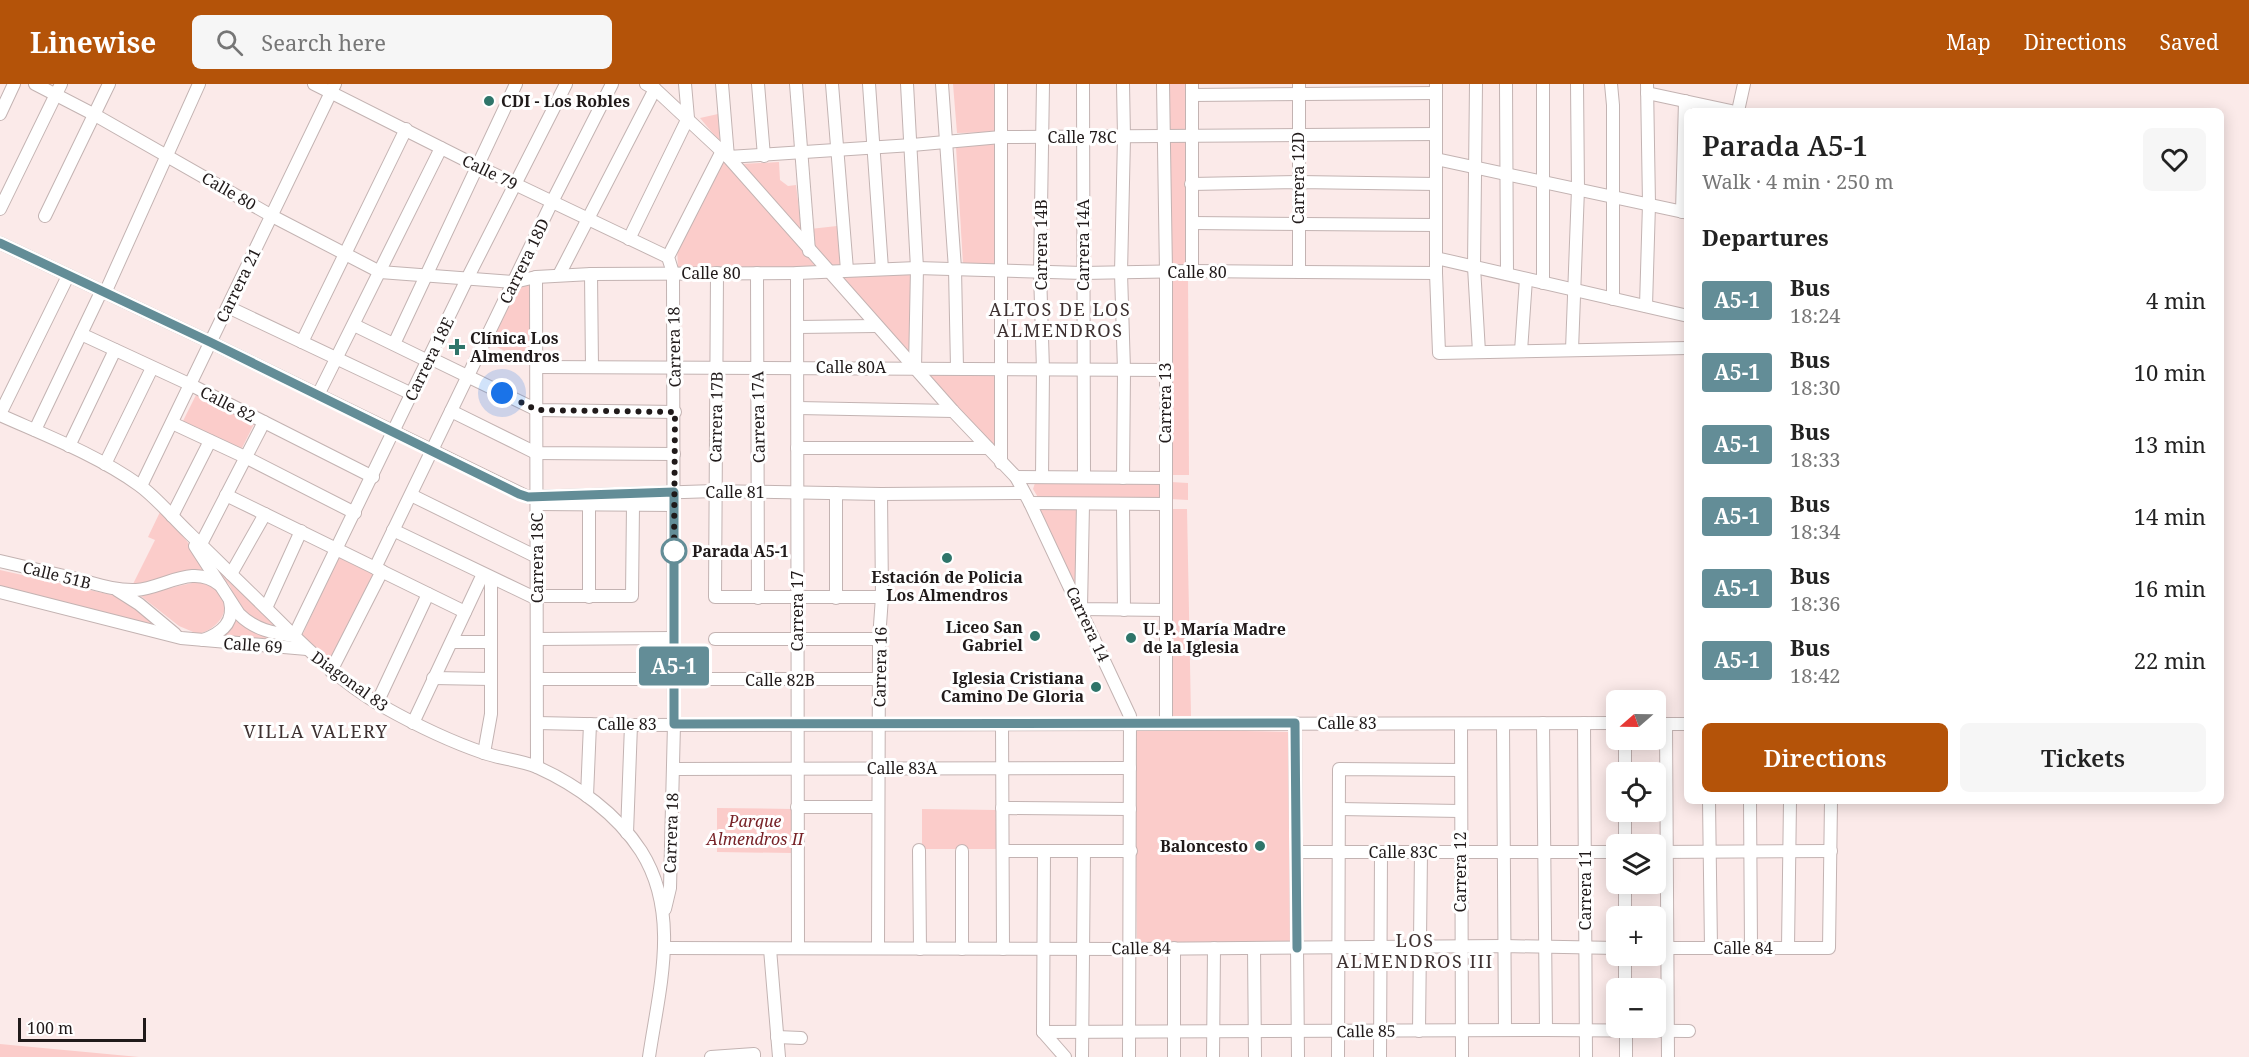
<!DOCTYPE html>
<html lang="en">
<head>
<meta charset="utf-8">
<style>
  :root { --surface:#fff; --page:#f6f6f6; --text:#222; --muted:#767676; --accent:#b45309 }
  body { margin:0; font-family:"Noto Serif",serif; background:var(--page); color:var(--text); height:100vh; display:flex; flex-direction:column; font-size:22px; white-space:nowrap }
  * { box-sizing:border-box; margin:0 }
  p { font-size:20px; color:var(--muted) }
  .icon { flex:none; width:33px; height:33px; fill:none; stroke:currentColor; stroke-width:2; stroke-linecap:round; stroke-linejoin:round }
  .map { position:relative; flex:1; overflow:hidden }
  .drawer { position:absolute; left:1684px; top:24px; width:540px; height:696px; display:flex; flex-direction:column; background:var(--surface); border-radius:9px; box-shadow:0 3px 15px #0003 }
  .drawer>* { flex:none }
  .badge { padding:0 12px; border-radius:4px; font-size:21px; line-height:39px }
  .needle { width:39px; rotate:250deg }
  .buttons { position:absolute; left:1606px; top:606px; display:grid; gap:12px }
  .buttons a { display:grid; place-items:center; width:60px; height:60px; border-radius:9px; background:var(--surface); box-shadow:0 3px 15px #0003; font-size:30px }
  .scale { position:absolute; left:18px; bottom:15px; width:128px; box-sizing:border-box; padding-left:6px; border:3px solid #201a1a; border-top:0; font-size:16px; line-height:21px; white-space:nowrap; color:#201a1a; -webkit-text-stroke:4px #fff; paint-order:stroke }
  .you { position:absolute; width:30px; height:30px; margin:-15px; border:4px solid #fff; border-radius:50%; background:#1a73e8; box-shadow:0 0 0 9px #1a73e833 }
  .map>.badge { position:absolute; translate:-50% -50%; box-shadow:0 0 0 3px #fff }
  h2 { padding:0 18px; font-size:22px; line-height:54px }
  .round { display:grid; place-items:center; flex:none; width:63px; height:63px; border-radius:9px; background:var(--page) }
  .headline { display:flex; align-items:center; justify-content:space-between; height:102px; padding:0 18px }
  h1 { font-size:28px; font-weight:600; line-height:45px }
  .primary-button { display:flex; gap:12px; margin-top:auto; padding:12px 18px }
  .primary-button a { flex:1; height:69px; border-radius:9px; background:var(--accent); color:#fff; font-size:24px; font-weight:600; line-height:69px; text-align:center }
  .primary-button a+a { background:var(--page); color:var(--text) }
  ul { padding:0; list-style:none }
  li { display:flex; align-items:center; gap:18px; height:72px; padding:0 18px }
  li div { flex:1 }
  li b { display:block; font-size:22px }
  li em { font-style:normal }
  li .badge { min-width:66px; font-weight:700; text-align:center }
  header { display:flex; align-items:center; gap:36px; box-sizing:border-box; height:84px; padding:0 30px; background:var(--accent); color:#fff }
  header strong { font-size:28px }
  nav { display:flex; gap:33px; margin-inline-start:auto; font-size:21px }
  .search { width:420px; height:54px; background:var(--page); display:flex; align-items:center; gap:15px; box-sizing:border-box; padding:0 21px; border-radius:9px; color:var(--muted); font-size:22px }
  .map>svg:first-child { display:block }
  .green { fill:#fbccca }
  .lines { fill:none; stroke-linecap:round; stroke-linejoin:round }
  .minor-casing { stroke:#c3b3b2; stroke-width:14 }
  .minor { stroke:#fff; stroke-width:12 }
  .line-casing { stroke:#fff; stroke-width:14 }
  .line { stroke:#638d97; stroke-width:9 }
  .walk { stroke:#201a1a; stroke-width:6; stroke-dasharray:0 10.8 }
  .poi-dot { fill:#2f756a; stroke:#fff; stroke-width:2 }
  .stop-dot { fill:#fff; stroke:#638d97; stroke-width:3 }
  .labels { text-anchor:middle; stroke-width:6; stroke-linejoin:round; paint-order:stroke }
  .poi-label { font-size:16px; font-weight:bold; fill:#201a1a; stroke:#fff; text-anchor:start }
  .street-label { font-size:16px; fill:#201a1a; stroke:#fff }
  .stop-label { font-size:16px; font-weight:bold; fill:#201a1a; stroke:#fff; text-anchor:start }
  .park-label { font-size:16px; font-style:italic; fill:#772227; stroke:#fff }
  .neighbourhood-label { font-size:18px; letter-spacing:1.5px; fill:#3e3131; stroke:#fff }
</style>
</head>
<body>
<header>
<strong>Linewise</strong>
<div class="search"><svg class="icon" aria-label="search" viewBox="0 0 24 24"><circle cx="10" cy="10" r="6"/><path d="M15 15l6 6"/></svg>Search here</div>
<nav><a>Map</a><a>Directions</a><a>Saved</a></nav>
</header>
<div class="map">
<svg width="2249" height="973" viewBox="0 0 2249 973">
  <rect width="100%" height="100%" fill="#fbeae9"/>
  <g class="green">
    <polygon points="953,0 998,0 999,48 957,49"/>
    <polygon points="1169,0 1187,0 1187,48 1169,47"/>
    <polygon points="718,30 720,58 700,34"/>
    <polygon points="1169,57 1187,57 1188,183 1170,182"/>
    <polygon points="998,58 996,180 963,180 956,63"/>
    <polygon points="721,72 817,184 678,185 677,162"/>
    <polygon points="779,78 780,96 788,102 796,101 802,149 741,80"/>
    <polygon points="837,142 841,182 832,182 811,159 810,145"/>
    <polygon points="840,191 913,191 911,273"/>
    <polygon points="1171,191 1188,191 1189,391 1170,391"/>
    <polygon points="532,198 533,280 488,259 515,202"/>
    <polygon points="925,288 998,290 998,366"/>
    <polygon points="197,309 255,338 240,368 182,339"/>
    <polygon points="1171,398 1188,399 1188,416 1170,415"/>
    <polygon points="1035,399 1161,399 1160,416 1039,415 1033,405"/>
    <polygon points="1038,424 1080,425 1077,508"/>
    <polygon points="1169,425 1187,425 1191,632 1172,632"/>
    <path d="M 160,428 L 182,450 L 208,488 C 182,481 159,500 133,500 L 155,456 L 148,453 Z"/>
    <polygon points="199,464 283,544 270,545 239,526 230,502"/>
    <polygon points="339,471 377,492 333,578 302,552"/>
    <polygon points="0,486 121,513 162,544 0,503"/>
    <path d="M 201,497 C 206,500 214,502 218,506 C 235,525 217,546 198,550 L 179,542 L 137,509 L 152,508 Z"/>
    <polygon points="235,530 285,552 296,560 220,555 231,545"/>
    <polygon points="1135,645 1292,648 1292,860 1137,860"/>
    <polygon points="717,724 793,725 792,769 717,768"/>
    <polygon points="922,725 997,726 998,765 922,765"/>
    <polygon points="0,960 139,973 0,973"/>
  </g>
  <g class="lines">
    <defs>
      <g id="minor">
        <polyline points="35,0 95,31 272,132 380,188 514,198 536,193 591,190 797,189 917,184 1083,189 1192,187 1436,189"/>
        <polyline points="314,0 477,82 668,173"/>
        <polyline points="646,0 655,5 728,73 953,327 1016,393 1030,419 1130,632 1129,973"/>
        <polyline points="722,0 728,73 912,61 1001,53 1436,50"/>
        <polyline points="758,0 764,72"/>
        <polyline points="796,0 809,167"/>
        <polyline points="832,0 847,186"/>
        <polyline points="869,0 882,185"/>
        <polyline points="907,0 917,184 915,284"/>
        <polyline points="942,0 955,185 957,284"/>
        <polyline points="1001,0 1001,379"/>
        <polyline points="1083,0 1084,393"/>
        <polyline points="1123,0 1124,53 1121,189 1124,286 1123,394"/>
        <polyline points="1163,0 1166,188 1166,639"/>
        <polyline points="1436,0 1436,189 1439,269 1688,264"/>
        <polyline points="1476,0 1474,183 1479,268"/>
        <polyline points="1506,0 1507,190"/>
        <polyline points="1543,0 1543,199"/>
        <polyline points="1611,0 1613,21 1613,215"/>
        <polyline points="1647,9 1731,27"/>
        <polyline points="1192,11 1436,9"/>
        <polyline points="1738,27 1744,0"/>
        <polyline points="0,30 14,0"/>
        <polyline points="1436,75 1688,129"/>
        <polyline points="1191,100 1298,98 1436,100"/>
        <polyline points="0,125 61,0"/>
        <polyline points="1682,128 1685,17"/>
        <polyline points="45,132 109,0"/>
        <polyline points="1192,139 1436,141"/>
        <polyline points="629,155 688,34 685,0"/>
        <polyline points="0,159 210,258 528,413 715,407 881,410 1024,409"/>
        <polyline points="1436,174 1688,232"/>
        <polyline points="1192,187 1192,0"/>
        <polyline points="1299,188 1299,0"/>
        <polyline points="717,189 715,513 882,513"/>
        <polyline points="757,189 758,514"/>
        <polyline points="797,189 798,864"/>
        <polyline points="591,190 592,283"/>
        <polyline points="559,191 655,5"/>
        <polyline points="536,193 537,683"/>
        <polyline points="105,209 199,0"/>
        <polyline points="1646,222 1649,120 1647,0"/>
        <polyline points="228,223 412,310"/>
        <polyline points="354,241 428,277"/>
        <polyline points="798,243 876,242"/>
        <polyline points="81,250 189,300 373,393"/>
        <polyline points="302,258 406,45"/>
        <polyline points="394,260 516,0"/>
        <polyline points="1572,266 1578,105 1577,0"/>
        <polyline points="1521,267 1526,195"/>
        <polyline points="430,274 537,326 675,328"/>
        <polyline points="537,283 1165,286"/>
        <polyline points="318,311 441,64"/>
        <polyline points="798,324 953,327"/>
        <polyline points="451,327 536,369 674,370"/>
        <polyline points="0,330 68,192"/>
        <path d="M 0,331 C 47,352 97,371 139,401 C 157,414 173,434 189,449 C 218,477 247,506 276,534 C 309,567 342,599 384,623 C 416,641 449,657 484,669 C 501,675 521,676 537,683 C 577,701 617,730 641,767 C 681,830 659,905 649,973"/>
        <polyline points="172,339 245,373 355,429"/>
        <polyline points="35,346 101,208"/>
        <polyline points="69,362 115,266"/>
        <polyline points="797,364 988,364"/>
        <polyline points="105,380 152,284"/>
        <polyline points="1016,393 1165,394"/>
        <polyline points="1042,393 1043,286 1040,188 1043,0"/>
        <polyline points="141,402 335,0"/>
        <polyline points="836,409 836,514"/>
        <polyline points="226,411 465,528"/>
        <polyline points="411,411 537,473"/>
        <polyline points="1030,419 1165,420"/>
        <polyline points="537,420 674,421"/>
        <polyline points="589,420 589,513"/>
        <polyline points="1083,420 1081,525 1166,526"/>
        <polyline points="1123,421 1124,526"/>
        <polyline points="172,432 210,357"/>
        <polyline points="393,446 537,515"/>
        <polyline points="201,460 264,338"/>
        <path d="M 195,462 L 239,530 C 255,546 273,549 294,552 L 468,193 L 566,0"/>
        <path d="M 0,477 C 26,483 51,489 77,495 C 96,500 116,507 136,506 C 164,504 193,479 220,501"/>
        <polyline points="375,484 552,118 612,0"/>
        <polyline points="231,490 265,430"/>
        <polyline points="117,506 139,520 175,550"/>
        <polyline points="0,508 181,554 307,565"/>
        <polyline points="537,512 632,512 633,421"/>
        <polyline points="266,524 301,447"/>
        <polyline points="537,555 674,554"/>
        <polyline points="715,555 879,555"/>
        <path d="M 203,556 C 222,549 235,538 230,517"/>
        <polyline points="452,558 491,558"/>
        <polyline points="331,587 382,487"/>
        <polyline points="433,594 491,595"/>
        <polyline points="537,595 879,595"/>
        <polyline points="377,619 428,510"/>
        <polyline points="413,639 483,490"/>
        <polyline points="537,639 631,641 1617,639"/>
        <polyline points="1295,639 1298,973"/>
        <polyline points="1543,639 1546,946"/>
        <polyline points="1584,639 1586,973"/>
        <polyline points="1002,640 1003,865"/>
        <polyline points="1461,640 1462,973"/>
        <polyline points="1503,640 1505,946"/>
        <polyline points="1656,640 1688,640"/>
        <polyline points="1666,640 1668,973"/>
        <polyline points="1625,656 1625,688"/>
        <polyline points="484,669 491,630 491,495"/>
        <polyline points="673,685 1130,684"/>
        <polyline points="587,712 590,640"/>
        <polyline points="1709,717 1711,864"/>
        <polyline points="1750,717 1751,863"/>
        <polyline points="797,723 878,723"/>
        <polyline points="1002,724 1130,725"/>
        <polyline points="1339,725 1460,727"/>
        <polyline points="1625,728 1625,760"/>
        <polyline points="627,749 631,641"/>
        <polyline points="919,766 920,865"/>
        <polyline points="1003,767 1131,767"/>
        <polyline points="1296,768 1617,768"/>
        <polyline points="1656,768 1831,767"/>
        <polyline points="665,825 670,804 674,640 673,189 668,173 722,67"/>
        <polyline points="1625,832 1625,800"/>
        <polyline points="1788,863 1790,717"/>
        <polyline points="665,864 1130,865 1503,862 1617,864"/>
        <polyline points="878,864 879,555 882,513 881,410"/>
        <polyline points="1174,864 1174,973"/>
        <polyline points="1254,864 1255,973"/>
        <polyline points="1656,864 1829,864 1831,717"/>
        <polyline points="770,865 779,973"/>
        <polyline points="962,865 962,767"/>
        <polyline points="1625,872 1625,904"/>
        <polyline points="1626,944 1626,973"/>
        <polyline points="1419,947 1421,768"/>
        <polyline points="1043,948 1546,946 1689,947"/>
        <polyline points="1043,948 1044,767"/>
        <polyline points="1043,948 1065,973"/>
        <polyline points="777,953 801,954"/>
        <polyline points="711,973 754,970 754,973"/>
        <polyline points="1082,973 1084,767"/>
        <polyline points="1213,973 1214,864"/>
        <polyline points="1338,973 1339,685 1461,686"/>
        <polyline points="1380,973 1381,768"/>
      </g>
    </defs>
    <use href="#minor" class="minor-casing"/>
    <use href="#minor" class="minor"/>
  </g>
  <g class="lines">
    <defs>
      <polyline id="line" points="0,159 210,258 519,410 528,413 674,408 674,640 1295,639 1297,864"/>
    </defs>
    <use href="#line" class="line-casing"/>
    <use href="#line" class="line"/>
    <polyline class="walk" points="502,309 537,326 675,328 674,467"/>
  </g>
  <g class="poi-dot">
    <circle cx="489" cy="17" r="6"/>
    <path d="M454 254h6v6h6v6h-6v6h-6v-6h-6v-6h6z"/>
    <circle cx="947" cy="474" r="6"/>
    <circle cx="1035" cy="552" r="6"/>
    <circle cx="1131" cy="554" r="6"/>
    <circle cx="1096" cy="603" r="6"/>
    <circle cx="1260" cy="762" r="6"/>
  </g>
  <circle class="stop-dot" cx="674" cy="467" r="12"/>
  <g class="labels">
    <g class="poi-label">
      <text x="501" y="23">CDI - Los Robles</text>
      <text x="470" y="260">Clínica Los<tspan x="470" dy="18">Almendros</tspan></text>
      <text x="947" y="499" text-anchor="middle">Estación de Policia<tspan x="947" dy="18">Los Almendros</tspan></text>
      <text x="1023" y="549" text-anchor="end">Liceo San<tspan x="1023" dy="18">Gabriel</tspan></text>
      <text x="1143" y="551">U. P. María Madre<tspan x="1143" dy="18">de la Iglesia</tspan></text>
      <text x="1084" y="600" text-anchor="end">Iglesia Cristiana<tspan x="1084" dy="18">Camino De Gloria</tspan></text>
      <text x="1248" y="768" text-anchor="end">Baloncesto</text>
    </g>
    <g class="street-label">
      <text x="1082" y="59">Calle 78C</text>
      <text transform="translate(490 88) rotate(26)" y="6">Calle 79</text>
      <text transform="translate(1298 94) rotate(-90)" y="6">Carrera 12D</text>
      <text transform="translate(229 107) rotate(30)" y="6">Calle 80</text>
      <text transform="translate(1041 161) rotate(-90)" y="6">Carrera 14B</text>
      <text transform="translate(1083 161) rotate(-90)" y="6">Carrera 14A</text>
      <text transform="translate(524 177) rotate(-64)" y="6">Carrera 18D</text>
      <text x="1197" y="194">Calle 80</text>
      <text x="711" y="195">Calle 80</text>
      <text transform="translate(238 201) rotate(-64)" y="6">Carrera 21</text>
      <text transform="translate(674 263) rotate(-91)" y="6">Carrera 18</text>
      <text transform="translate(429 275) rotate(-64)" y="6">Carrera 18E</text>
      <text x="851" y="289">Calle 80A</text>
      <text transform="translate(1165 319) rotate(-90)" y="6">Carrera 13</text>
      <text transform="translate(228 320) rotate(27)" y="6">Calle 82</text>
      <text transform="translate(716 333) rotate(-89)" y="6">Carrera 17B</text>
      <text transform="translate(758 333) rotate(-91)" y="6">Carrera 17A</text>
      <text x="735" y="414">Calle 81</text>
      <text transform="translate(537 474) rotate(-90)" y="6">Carrera 18C</text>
      <text transform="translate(57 491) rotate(14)" y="6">Calle 51B</text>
      <text transform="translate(797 527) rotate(-90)" y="6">Carrera 17</text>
      <text transform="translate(1088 540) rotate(65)" y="6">Carrera 14</text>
      <text transform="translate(253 561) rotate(4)" y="6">Calle 69</text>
      <text transform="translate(880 583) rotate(-89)" y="6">Carrera 16</text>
      <text x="780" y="602">Calle 82B</text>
      <text transform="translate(350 597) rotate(36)" y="6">Diagonal 83</text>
      <text x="1347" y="645">Calle 83</text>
      <text x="627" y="646">Calle 83</text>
      <text x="902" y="690">Calle 83A</text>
      <text transform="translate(671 749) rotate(-88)" y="6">Carrera 18</text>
      <text x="1403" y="774">Calle 83C</text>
      <text transform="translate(1460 788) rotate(-90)" y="6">Carrera 12</text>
      <text transform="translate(1585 806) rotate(-90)" y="6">Carrera 11</text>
      <text transform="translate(1141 864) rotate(-1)" y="6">Calle 84</text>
      <text x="1743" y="870">Calle 84</text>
      <text transform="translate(1366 947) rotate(-1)" y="6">Calle 85</text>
    </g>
    <g class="stop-label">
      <text x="692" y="473">Parada A5-1</text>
    </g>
    <g class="park-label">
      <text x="755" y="743">Parque<tspan x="755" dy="18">Almendros II</tspan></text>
    </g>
    <g class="neighbourhood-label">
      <text x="1060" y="232">ALTOS DE LOS<tspan x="1060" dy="21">ALMENDROS</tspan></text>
      <text x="316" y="654">VILLA VALERY</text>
      <text x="1415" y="863">LOS<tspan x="1415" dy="21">ALMENDROS III</tspan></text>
    </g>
  </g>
</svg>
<div class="buttons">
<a><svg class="needle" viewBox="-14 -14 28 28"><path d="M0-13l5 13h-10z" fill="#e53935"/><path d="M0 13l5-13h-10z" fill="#767676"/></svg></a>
<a><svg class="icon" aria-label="locate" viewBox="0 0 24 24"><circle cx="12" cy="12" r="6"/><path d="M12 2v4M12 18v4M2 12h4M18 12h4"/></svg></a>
<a><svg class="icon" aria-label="layers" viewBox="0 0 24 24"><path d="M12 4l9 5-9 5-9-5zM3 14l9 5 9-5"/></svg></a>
<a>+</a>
<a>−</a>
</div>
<div class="scale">100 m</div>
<div class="you" style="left:502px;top:309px"></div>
<b class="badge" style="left:674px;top:582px;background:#638d97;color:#fff">A5-1</b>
<section class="drawer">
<div class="headline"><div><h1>Parada A5-1</h1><p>Walk · 4 min · 250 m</p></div><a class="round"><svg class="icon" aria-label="heart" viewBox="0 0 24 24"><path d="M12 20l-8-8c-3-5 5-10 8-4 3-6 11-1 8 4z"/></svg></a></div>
<h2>Departures</h2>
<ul>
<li><span class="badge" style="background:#638d97;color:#fff">A5-1</span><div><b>Bus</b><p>18:24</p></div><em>4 min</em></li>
<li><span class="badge" style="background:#638d97;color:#fff">A5-1</span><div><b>Bus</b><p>18:30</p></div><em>10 min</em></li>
<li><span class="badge" style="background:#638d97;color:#fff">A5-1</span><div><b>Bus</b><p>18:33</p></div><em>13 min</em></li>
<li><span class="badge" style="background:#638d97;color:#fff">A5-1</span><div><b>Bus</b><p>18:34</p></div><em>14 min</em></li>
<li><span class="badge" style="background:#638d97;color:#fff">A5-1</span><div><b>Bus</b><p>18:36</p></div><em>16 min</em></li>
<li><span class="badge" style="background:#638d97;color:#fff">A5-1</span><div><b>Bus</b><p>18:42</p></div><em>22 min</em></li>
</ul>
<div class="primary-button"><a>Directions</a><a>Tickets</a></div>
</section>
</div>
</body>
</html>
